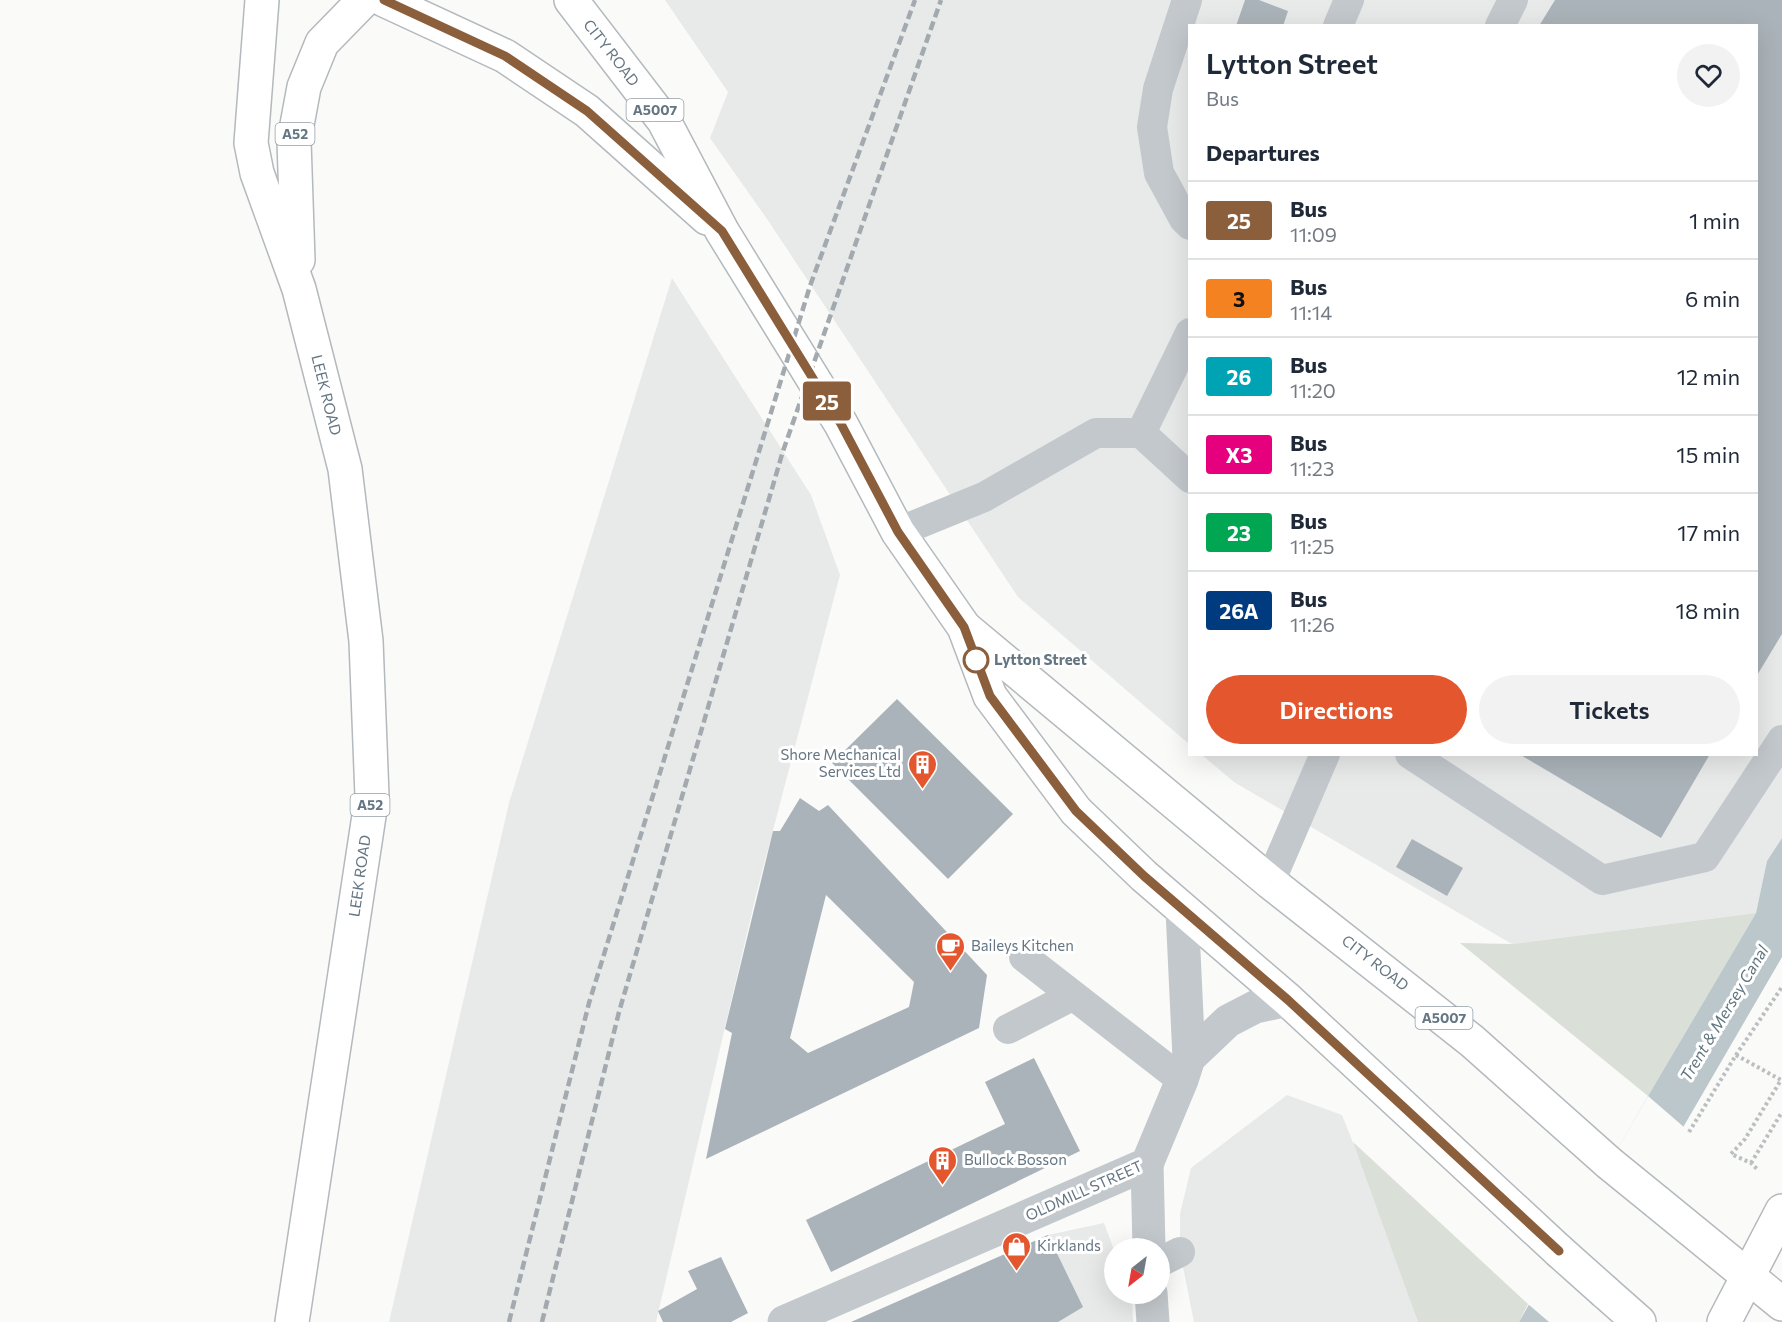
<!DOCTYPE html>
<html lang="en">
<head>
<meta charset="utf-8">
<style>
  :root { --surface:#fff; --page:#f2f2f3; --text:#1f2937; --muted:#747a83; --line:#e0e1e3; --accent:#e4572e }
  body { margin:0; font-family:Commissioner,sans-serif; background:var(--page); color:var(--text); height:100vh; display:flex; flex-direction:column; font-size:22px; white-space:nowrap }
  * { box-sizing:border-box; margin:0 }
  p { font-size:20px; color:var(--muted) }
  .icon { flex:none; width:33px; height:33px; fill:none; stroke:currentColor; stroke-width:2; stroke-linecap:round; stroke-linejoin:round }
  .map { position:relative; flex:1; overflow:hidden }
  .drawer { position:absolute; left:1188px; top:24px; width:570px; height:732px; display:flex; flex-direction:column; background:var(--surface); border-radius:0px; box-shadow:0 6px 24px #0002 }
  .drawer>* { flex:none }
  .badge { padding:0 12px; border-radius:4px; font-size:21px; line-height:39px }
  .needle { width:39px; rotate:211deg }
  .controls { position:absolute; left:1104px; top:1238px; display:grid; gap:12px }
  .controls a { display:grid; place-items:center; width:66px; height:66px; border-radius:50%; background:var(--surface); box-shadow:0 6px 24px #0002; font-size:30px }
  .map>.badge { position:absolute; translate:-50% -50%; box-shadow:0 0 0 3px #fff }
  h2 { padding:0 18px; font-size:22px; line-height:54px }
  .round { display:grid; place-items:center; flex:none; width:63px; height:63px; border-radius:32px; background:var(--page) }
  .headline { display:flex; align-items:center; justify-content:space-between; height:102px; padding:0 18px }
  h1 { font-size:28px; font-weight:600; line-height:45px }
  .primary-button { display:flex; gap:12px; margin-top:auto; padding:12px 18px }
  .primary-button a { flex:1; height:69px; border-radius:36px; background:var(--accent); color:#fff; font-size:24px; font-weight:600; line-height:69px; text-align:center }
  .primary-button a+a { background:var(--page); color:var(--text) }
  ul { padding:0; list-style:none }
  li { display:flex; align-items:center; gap:18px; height:78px; padding:0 18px; border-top:2px solid var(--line) }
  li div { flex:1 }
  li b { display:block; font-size:22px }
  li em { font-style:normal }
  li .badge { min-width:66px; font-weight:700; text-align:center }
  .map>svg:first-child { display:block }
  .built { fill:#e8e9e9 }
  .green { fill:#dadfd7 }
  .water { fill:#bbc7cb }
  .pier { fill:#fafaf8 }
  .building { fill:#aab3b9; fill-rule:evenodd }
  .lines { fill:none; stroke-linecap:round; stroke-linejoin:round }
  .trunk-casing { stroke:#b4b9bd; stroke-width:36 }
  .path { stroke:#bbbfc2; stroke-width:4; stroke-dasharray:3 3; stroke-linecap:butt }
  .service { stroke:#c3c8cc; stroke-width:30 }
  .minor { stroke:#c3c8cc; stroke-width:33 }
  .trunk { stroke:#fff; stroke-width:33 }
  .rail { stroke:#a2aab0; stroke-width:4.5; stroke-dasharray:9 4.5; stroke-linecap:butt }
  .trunk-bridge-casing { stroke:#b4b9bd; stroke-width:36; stroke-linecap:butt }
  .trunk-bridge { stroke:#fff; stroke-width:33 }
  .line-casing { stroke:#fff; stroke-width:14 }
  .line { stroke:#8b5e3c; stroke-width:9 }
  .stop-dot { fill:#fff; stroke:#8b5e3c; stroke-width:3 }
  .labels { text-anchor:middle; stroke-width:6; stroke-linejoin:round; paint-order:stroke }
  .shield { fill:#fff; stroke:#939fa8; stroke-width:1.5 }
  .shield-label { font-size:14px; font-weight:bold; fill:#657683 }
  .street-label { font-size:15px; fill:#657683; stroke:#fff }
  .stop-label { font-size:15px; font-weight:bold; fill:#657683; stroke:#fff; text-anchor:start }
  .poi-label { font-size:15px; fill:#657683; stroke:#fff; text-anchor:start }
  .water-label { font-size:16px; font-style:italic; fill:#60757c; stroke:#fff }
</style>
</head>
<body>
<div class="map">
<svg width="1782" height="1322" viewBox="0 0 1782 1322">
  <rect width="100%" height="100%" fill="#fafaf8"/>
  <g class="built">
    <polygon points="665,0 1782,0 1782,838 1767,861 1756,913 1512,944 1234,782 1202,755 1756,754 1756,26 1190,26 1189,744 1018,597 767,219 710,138 728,92"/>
    <polygon points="672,278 811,495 840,575 756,895 656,1322 389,1322 509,803"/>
    <polygon points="1287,1095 1342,1115 1375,1198 1418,1322 1194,1322 1180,1252 1180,1214 1191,1168"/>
    <polygon points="1104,1223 1114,1250 1114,1293 1132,1293 1133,1322 851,1322 1048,1235"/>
  </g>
  <g class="green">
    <polygon points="1756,913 1648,1096 1460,943 1512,944"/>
    <polygon points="1353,1142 1528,1304 1519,1322 1418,1322"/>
  </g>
  <polygon class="water" points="1782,838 1782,957 1570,1322 1519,1322 1648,1096 1756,913 1767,861"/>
  <polygon class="pier" points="1648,1096 1685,1128 1573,1322 1549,1322 1528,1304"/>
  <g class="building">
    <polygon points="1245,0 1259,0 1288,11 1283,26 1236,26"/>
    <polygon points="1555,0 1782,0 1782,634 1756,677 1756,26 1539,26"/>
    <polygon points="897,699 1013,814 948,879 832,763"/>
    <polygon points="1519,754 1710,754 1661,838"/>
    <path d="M 800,798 L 819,811 L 828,805 L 987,975 L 979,1028 L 706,1159 L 732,1033 L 725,1029 L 773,831 L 780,831 ZM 826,895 L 914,982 L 909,1007 L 808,1053 L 790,1038 Z"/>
    <polygon points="1412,839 1463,868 1447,896 1396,867"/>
    <polygon points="1034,1058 1080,1151 831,1272 806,1220 1005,1124 985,1082"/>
    <polygon points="1048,1235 1083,1307 1058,1322 851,1322"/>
    <polygon points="721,1257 748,1313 731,1322 663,1322 658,1311 697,1289 688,1271"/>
  </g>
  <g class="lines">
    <defs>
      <g id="trunk">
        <polyline points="262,0 251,143 257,173 299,289 345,469 366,641 372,796 292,1322"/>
        <polyline points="384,0 505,56 587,111 707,218"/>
        <polyline points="571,0 664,121 722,231 841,424 898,532 964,627 990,696 1076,811 1144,876 1288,1000 1559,1251"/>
        <polyline points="298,260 294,141 304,87 322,43 364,0"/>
        <polyline points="965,628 1270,882 1472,1041 1609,1163"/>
        <polyline points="1657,1202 1782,1304"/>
        <polyline points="1605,1292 1639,1322"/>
        <polyline points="1724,1322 1782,1211"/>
      </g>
    </defs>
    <use href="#trunk" class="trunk-casing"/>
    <g class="path">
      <polyline points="1736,1055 1781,1080 1745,1139 1731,1154 1751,1163 1757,1169"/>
      <polyline points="1689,1132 1736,1055 1782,987"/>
      <polyline points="1751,1163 1782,1112"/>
    </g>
    <g class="service">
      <polyline points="1187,0 1158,89 1152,127 1159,173 1184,219 1190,225"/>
      <polyline points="1338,26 1349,0"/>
      <polyline points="1500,26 1513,0"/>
      <polyline points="1141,433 1190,333"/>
      <polyline points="898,532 984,497 1096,433 1141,433 1190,478"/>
      <polyline points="1410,754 1602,880 1705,857 1782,740"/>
      <polyline points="1270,882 1325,754"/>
      <polyline points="1024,957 1182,1080"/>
      <polyline points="1008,1029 1072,996"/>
      <polyline points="1160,1262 1180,1252"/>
    </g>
    <g class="minor">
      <polyline points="1189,1058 1228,1021 1255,1007 1288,1000"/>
      <polyline points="1147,1164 1149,1248"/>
      <polyline points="1151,1293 1153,1322"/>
      <polyline points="784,1322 1147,1164 1182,1080 1189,1058 1182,910"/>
    </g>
    <use href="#trunk" class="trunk"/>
    <g class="rail">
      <polyline points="509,1322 589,1003 810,286 915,0"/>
      <polyline points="542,1322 619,1012 783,451 941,0"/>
    </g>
    <defs>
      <g id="trunk-bridge">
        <polyline points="1609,1163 1657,1202"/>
        <polyline points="1559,1251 1605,1292"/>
      </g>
    </defs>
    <use href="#trunk-bridge" class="trunk-bridge-casing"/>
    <use href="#trunk-bridge" class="trunk-bridge"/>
  </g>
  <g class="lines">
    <defs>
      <polyline id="line" points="384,0 505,56 587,111 722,231 841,424 898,532 964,627 990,696 1076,811 1144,876 1288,1000 1559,1251"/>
    </defs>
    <use href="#line" class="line-casing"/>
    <use href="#line" class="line"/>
  </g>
  <defs>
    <symbol id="building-pin" viewBox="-11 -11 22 30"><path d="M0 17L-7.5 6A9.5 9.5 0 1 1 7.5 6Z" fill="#e4572e" stroke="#fff"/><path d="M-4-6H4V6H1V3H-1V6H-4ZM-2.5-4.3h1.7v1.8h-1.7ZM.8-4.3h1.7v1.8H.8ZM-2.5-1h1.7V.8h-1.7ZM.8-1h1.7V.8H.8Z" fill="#fff"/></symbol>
    <symbol id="cafe-pin" viewBox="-11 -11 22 30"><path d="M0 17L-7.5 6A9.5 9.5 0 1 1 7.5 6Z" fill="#e4572e" stroke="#fff"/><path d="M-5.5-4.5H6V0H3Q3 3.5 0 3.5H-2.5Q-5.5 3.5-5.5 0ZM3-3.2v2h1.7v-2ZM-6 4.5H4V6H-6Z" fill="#fff"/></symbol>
    <symbol id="shop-pin" viewBox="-11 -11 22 30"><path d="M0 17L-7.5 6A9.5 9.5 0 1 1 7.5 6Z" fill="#e4572e" stroke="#fff"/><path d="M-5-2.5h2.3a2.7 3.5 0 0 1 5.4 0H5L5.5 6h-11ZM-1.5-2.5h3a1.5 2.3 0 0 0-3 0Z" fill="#fff"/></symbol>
  </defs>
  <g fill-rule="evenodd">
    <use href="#building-pin" x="906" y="748" width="33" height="45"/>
    <use href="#cafe-pin" x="934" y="930" width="33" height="45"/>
    <use href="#building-pin" x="926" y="1144" width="33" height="45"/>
    <use href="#shop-pin" x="1000" y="1230" width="33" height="45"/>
  </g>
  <circle class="stop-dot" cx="976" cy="660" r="12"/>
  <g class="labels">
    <g class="shield">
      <rect x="626.5" y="99" width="57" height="22" rx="4.5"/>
      <rect x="275.5" y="123" width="39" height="22" rx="4.5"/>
      <rect x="350.5" y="794" width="39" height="22" rx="4.5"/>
      <rect x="1415.5" y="1007" width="57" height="22" rx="4.5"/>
    </g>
    <g class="shield-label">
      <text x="655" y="115">A5007</text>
      <text x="295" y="139">A52</text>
      <text x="370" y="810">A52</text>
      <text x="1444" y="1023">A5007</text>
    </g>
    <g class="street-label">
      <text transform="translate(611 53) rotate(52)" y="5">CITY ROAD</text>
      <text transform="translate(326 395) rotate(76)" y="5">LEEK ROAD</text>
      <text transform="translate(360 876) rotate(-82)" y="5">LEEK ROAD</text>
      <text transform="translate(1375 963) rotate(38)" y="5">CITY ROAD</text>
      <text transform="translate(1084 1191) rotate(-24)" y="5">OLDMILL STREET</text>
    </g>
    <g class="stop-label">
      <text x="994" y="665">Lytton Street</text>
    </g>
    <g class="poi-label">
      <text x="901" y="760" text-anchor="end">Shore Mechanical<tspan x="901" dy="17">Services Ltd</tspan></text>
      <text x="971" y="951">Baileys Kitchen</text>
      <text x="964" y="1165">Bullock Bosson</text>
      <text x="1037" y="1251">Kirklands</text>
    </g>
    <g class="water-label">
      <text transform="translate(1724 1013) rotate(-59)" y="6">Trent &amp; Mersey Canal</text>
    </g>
  </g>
</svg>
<div class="controls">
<a><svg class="needle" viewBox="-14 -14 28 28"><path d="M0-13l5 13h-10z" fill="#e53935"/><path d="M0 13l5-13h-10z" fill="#747a83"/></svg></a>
</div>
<b class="badge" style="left:827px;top:401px;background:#8b5e3c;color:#fff">25</b>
<section class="drawer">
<div class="headline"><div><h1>Lytton Street</h1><p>Bus</p></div><a class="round"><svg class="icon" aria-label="heart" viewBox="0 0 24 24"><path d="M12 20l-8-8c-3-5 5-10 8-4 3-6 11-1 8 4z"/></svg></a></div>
<h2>Departures</h2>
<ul>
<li><span class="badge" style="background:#8b5e3c;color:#fff">25</span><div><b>Bus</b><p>11:09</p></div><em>1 min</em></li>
<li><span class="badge" style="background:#f58220;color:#111">3</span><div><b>Bus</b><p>11:14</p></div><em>6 min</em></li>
<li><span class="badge" style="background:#00a3b4;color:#fff">26</span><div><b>Bus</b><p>11:20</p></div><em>12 min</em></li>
<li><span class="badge" style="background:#e6007e;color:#fff">X3</span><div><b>Bus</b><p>11:23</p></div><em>15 min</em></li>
<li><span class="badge" style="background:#00a651;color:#fff">23</span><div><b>Bus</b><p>11:25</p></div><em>17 min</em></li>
<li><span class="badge" style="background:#003b80;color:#fff">26A</span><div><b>Bus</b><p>11:26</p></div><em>18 min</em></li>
</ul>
<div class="primary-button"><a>Directions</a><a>Tickets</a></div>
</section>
</div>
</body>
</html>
